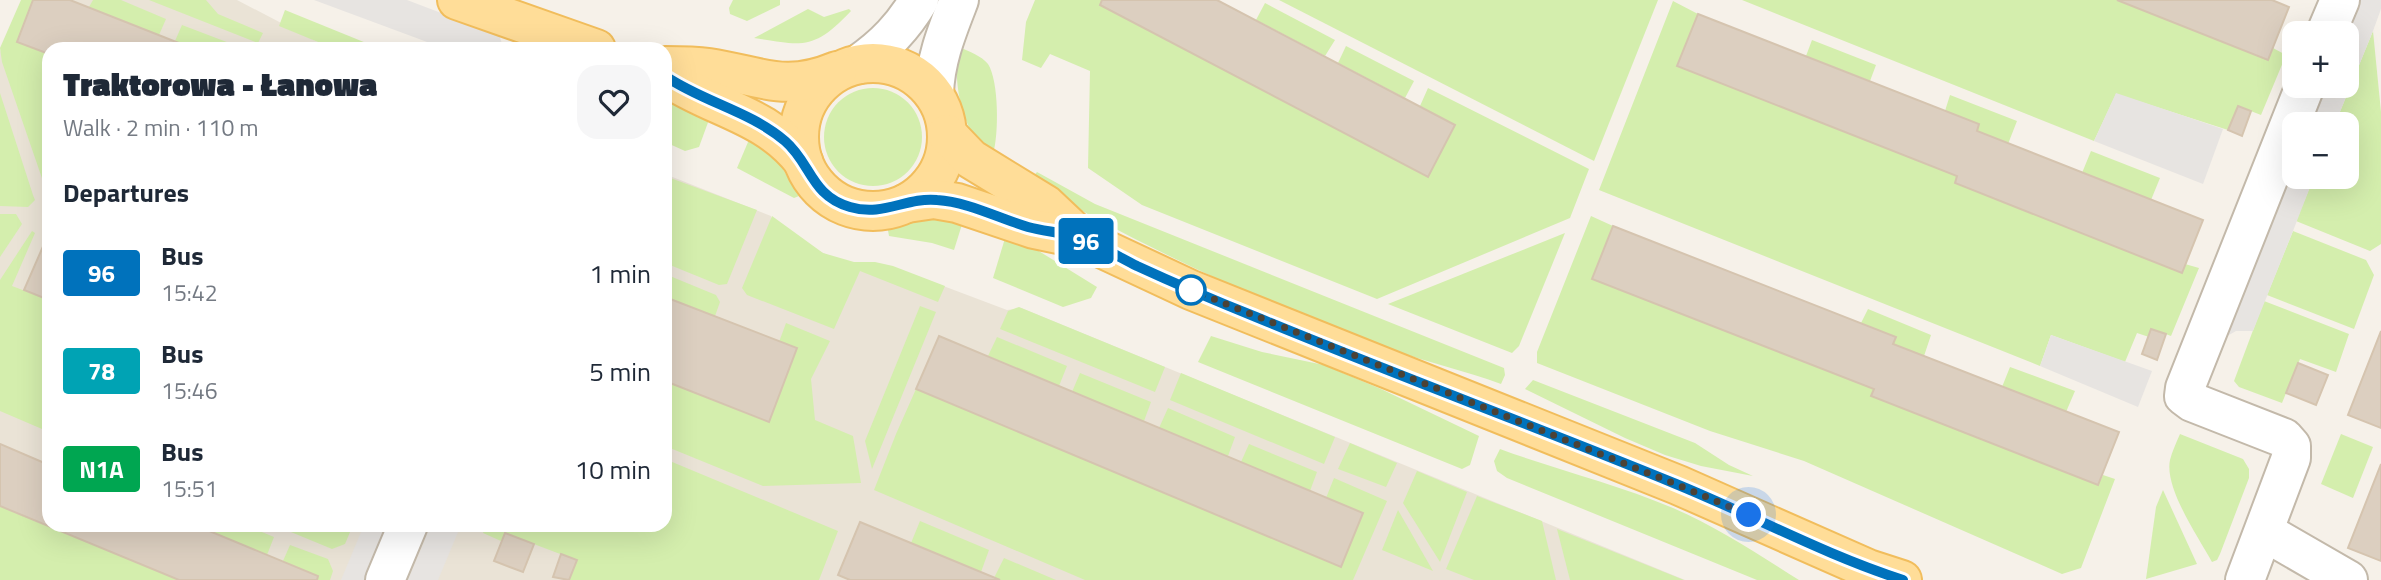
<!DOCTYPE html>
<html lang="en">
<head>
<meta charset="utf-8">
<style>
  :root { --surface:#fff; --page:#f6f6f7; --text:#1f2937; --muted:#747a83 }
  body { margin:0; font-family:"Titillium Web",sans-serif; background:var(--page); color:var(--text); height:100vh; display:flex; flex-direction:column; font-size:26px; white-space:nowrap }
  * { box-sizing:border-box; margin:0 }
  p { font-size:23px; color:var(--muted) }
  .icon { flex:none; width:38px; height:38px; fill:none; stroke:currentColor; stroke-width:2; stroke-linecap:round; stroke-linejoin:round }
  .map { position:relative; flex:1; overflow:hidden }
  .details { position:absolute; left:42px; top:42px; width:630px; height:490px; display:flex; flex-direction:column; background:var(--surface); border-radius:21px; box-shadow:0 7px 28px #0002 }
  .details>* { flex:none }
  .badge { padding:0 14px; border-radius:5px; font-size:24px; line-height:46px }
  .tools { position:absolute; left:2282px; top:21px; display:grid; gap:14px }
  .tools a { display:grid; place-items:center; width:77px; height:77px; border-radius:14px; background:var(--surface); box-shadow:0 7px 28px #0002; font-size:35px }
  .you { position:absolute; width:35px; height:35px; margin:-18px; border:5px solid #fff; border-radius:50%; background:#1a73e8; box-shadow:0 0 0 10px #1a73e833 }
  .map>.badge { position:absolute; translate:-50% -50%; box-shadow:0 0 0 4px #fff }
  h2 { padding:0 21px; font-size:26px; line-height:63px }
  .round { display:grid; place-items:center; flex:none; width:74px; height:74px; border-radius:21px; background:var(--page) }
  .headline { display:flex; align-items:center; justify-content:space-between; height:119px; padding:0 21px }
  h1 { font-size:33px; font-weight:800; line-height:52px }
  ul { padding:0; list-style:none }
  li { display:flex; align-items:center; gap:21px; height:98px; padding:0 21px }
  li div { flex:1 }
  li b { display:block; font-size:26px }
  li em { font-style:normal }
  li .badge { min-width:77px; font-weight:700; text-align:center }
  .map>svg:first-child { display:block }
  .residential { fill:#eae3d6 }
  .green { fill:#d4eead }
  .parking { fill:#e7e4e1 }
  .building { fill:#dccfc0; stroke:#d5c4af; stroke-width:2 }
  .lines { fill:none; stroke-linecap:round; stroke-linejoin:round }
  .minor-casing { stroke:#c3b9aa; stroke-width:42 }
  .major-casing { stroke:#f1bd5c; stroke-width:42 }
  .minor { stroke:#fff; stroke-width:38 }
  .major { stroke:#ffdd98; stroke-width:38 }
  .line-casing { stroke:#fff; stroke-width:16 }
  .line { stroke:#0072bc; stroke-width:10 }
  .walk { stroke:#4b4236; stroke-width:7; stroke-dasharray:0 12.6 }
  .stop-dot { fill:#fff; stroke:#0072bc; stroke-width:3.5 }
</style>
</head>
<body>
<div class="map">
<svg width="2381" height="580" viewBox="0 0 2381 580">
  <rect width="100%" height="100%" fill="#f6f1e9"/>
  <polygon class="residential" points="22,0 237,0 331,49 49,49 49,525 665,525 665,174 771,216 772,228 848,265 893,267 1007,310 1021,308 1685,580 0,580 0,52"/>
  <g class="green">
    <polygon points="21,0 33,0 17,42 49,54 49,193 45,187 2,62 0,48"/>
    <polygon points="93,0 121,0 166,19 159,35 89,7"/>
    <polygon points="149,0 206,0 218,14 263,33 258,43"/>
    <polygon points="733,0 780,0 780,5 747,21 730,14 729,8"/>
    <polygon points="1035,0 1102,0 1100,5 1428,176 1455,125 1420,106 1428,88 1589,169 1570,218 1377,299 1142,205 1088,168 1090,71 1050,54 1041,68 1022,60 1026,22"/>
    <polygon points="1279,0 1658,0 1594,161"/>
    <polygon points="1742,0 2122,0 2268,60 2273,48 2286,55 2261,115 2238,106 2228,130 2116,94 2094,141"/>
    <polygon points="1673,1 1698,14 1678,65 1957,176 1955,183 2182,272 2185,264 2199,268 2171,336 2152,329 2149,337 2137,333 2125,362 2051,335 2040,366 1599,190"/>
    <polygon points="1265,3 1335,40 1325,56 1256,20"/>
    <path d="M 808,9 L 824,17 L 849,9 L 851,11 C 814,50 804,46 754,38 Z"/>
    <polygon points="285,10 381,49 335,49 279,26"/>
    <polygon points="182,25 245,49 194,49 175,41"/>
    <polygon points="2373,31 2381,112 2381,244 2370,251 2296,221 2314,177 2347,177 2347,124 2335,124"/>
    <polygon points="1812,40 1876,65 1870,81 1806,56"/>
    <polygon points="1346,46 1414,81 1405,98 1338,63"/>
    <path d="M 959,47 C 968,51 982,56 988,64 C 999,81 999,135 993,154 C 987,149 980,144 976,138 C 959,117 953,73 959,47 Z"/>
    <circle cx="873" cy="137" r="49"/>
    <polygon points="0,93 33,195 35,200 28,207 0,206"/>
    <polygon points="1950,95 2017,121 2008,144 1977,131 1979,124 1945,111"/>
    <polygon points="665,99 710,117 699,147 685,151 665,142"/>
    <polygon points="751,135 777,159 799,196 794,198 737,168"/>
    <polygon points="2091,151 2160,178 2151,200 2082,173"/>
    <path d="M 1037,172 L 1095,204 L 1504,368 L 1505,375 L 1501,384 C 1466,371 1429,363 1394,350 C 1268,306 1144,248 1029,181 Z"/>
    <polygon points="665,176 757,210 727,284 719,285 665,263"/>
    <polygon points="0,214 16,214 22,224 0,257"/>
    <polygon points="934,215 964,218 954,250 932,243 889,236 887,225"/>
    <polygon points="772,216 823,253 854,262 875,262 893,266 945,286 938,302 860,271 834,329 747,295 742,288"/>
    <polygon points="1591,216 1613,226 1592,279 1874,389 1872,396 2098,485 2103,475 2115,479 2081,568 2062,574 1804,461 1710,431 1537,363 1537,352"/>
    <polygon points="32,231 35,233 12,286 49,300 49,432 0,411 0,280"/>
    <polygon points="2293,231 2366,260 2374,275 2354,329 2267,295"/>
    <polygon points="1565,233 1519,346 1512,353 1388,304"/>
    <polygon points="1006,235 1029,245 1097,287 1091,298 1063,307 993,278"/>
    <polygon points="665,274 716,295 720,302 715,316 665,297"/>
    <polygon points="2264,301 2349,334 2336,372 2300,359 2282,403 2239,387 2234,381"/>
    <polygon points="920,306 936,312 872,469 865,441"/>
    <polygon points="1019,307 1165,367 1155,392 1000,329 1008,311"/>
    <polygon points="1868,309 1931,335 1924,356 1893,344 1895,337 1861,323"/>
    <polygon points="786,323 830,341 811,379 815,420 853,436 861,483 763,486 665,446 665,381 768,422 797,349 779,342"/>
    <polygon points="1211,336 1262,352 1324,365 1381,389 1479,436 1470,465 1462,469 1198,362"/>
    <polygon points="997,337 1067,366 1059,386 988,356"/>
    <polygon points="2010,367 2075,391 2066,412 2002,387"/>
    <polygon points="1080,373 1151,402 1144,421 1072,392"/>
    <polygon points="1181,373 1335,437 1324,464 1170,400"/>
    <polygon points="1533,380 1695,443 1729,465 1753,476 1701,466 1665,455 1625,438 1525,389"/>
    <polygon points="916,389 1341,567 1363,513 1326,498 1334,478 1387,501 1353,580 1085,580 874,490 896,434"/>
    <polygon points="1168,408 1235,437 1228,456 1159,428"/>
    <path d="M 2180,434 L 2243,459 L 2249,469 L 2249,478 L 2220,554 L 2217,560 L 2212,562 C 2199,538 2164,488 2170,460 C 2172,452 2176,443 2180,434 Z"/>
    <polygon points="2341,434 2373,447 2353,498 2321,484"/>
    <polygon points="1350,443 1397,463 1386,487 1338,469"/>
    <polygon points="1249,444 1317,472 1310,491 1241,462"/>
    <path d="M 1500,449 C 1557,470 1617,484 1673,508 C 1717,527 1758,554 1799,580 L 1757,580 L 1507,478 L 1497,471 L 1494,461 Z"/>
    <polygon points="665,459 838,531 819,580 569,580 576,560 505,533 501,541 483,533 486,525 665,525"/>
    <polygon points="1417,471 1467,492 1440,562 1403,503"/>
    <polygon points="2163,490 2197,564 2146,579 2156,507"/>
    <polygon points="1477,496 1542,521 1556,580 1474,580 1446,569"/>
    <polygon points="0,506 179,580 0,580"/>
    <polygon points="1398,510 1433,571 1382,550"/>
    <polygon points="920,521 989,550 981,572 911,543"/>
    <polygon points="199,525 245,525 274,537 267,555 199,527"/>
    <polygon points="274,525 353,525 345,544 332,549"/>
    <polygon points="1557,529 1684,580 1570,580"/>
    <polygon points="290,545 328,559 333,571 330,580 317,580 318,576 283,561"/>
    <polygon points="1004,558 1056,580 1000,580 994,578"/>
  </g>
  <g class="parking">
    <polygon points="314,0 407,0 499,35 504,49 446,49"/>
    <polygon points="2356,0 2381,0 2381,9 2373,31 2335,124 2307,124 2322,86 2347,86 2347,33"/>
    <polygon points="2116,93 2223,129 2203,184 2094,141"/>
    <polygon points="2294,156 2294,177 2314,177 2293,231 2253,331 2236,331 2222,339"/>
    <polygon points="2051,335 2152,371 2138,407 2040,366"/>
    <polygon points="364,525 393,525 370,580 341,580"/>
    <polygon points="431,525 461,525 438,580 408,580"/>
  </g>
  <g class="building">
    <polygon points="33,0 70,0 194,49 49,49 49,54 17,42"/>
    <polygon points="1102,0 1217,0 1455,125 1428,177 1100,5"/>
    <polygon points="2117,0 2272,0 2289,7 2268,60"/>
    <polygon points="1698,14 1979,124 1977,131 2203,220 2182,273 1955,183 1957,176 1677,66"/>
    <polygon points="2238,106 2251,111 2242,136 2228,130"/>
    <polygon points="1613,226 1896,337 1893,344 2119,432 2098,485 1871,396 1874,389 1592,279"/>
    <polygon points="48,235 49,235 49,300 24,290"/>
    <polygon points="665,297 797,348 769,422 665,381"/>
    <polygon points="2151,329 2166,334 2157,360 2142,354"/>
    <polygon points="2381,331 2381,428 2348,415"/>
    <polygon points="939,336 1363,513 1341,567 916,389"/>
    <polygon points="2298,363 2328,375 2316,405 2286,393"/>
    <polygon points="0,444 49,465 49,525 195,525 318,576 317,580 179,580 0,506"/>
    <polygon points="2381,464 2381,561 2348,548"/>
    <polygon points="860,522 906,541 1000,580 850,580 838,575"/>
    <polygon points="505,533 534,544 523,572 494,561"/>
    <polygon points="561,554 577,560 569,580 553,577"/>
  </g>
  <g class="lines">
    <defs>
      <g id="minor">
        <polyline points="2326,33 2340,0"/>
        <path d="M 859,64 C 885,46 903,27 919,0"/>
        <path d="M 934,94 C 935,60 947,31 959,0"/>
        <polyline points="2265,532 2348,580"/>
        <polyline points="385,580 408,525"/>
        <polyline points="2245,580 2291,458 2291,446 2284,438 2192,402 2184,396 2185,388 2305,86"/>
      </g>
      <g id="major">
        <polyline points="457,0 596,49"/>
        <circle cx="873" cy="137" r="74"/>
        <path d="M 665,66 C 680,66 694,66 709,68 C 761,76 784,93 837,71"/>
        <path d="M 665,76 C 714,109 765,113 803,161"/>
        <polyline points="947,134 971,159 1046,205 1080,237"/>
        <polyline points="907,203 934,199 957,203 1034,229 1082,239 1191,290 1678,485 1868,569 1902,580"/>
      </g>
    </defs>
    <use href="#minor" class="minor-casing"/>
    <use href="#major" class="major-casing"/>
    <use href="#minor" class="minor"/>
    <use href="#major" class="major"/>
  </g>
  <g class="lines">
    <defs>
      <path id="line" d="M 665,76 C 703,102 750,111 785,141 C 811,163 811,196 850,207 C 883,217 906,197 937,200 C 968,202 998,218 1028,227 C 1046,232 1064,232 1082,239 C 1101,246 1119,257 1137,266 C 1176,284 1216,301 1256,317 C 1396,375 1537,427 1676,484 C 1752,515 1825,555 1903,580"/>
    </defs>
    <use href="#line" class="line-casing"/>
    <use href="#line" class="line"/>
    <polyline class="walk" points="1191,290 1678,485 1749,515"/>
  </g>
  <circle class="stop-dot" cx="1191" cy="290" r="14"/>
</svg>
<div class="tools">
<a>+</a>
<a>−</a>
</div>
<div class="you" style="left:1749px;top:515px"></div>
<b class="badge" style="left:1086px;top:241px;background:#0072bc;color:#fff">96</b>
<section class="details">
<div class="headline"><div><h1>Traktorowa - Łanowa</h1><p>Walk · 2 min · 110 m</p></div><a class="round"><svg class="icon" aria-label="heart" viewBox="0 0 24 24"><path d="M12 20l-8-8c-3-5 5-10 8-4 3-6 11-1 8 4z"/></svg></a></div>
<h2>Departures</h2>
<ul>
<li><span class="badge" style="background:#0072bc;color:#fff">96</span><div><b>Bus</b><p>15:42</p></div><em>1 min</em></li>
<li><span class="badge" style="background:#00a3b4;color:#fff">78</span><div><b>Bus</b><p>15:46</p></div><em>5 min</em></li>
<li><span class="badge" style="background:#00a651;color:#fff">N1A</span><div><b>Bus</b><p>15:51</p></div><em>10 min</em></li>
</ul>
</section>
</div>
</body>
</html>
